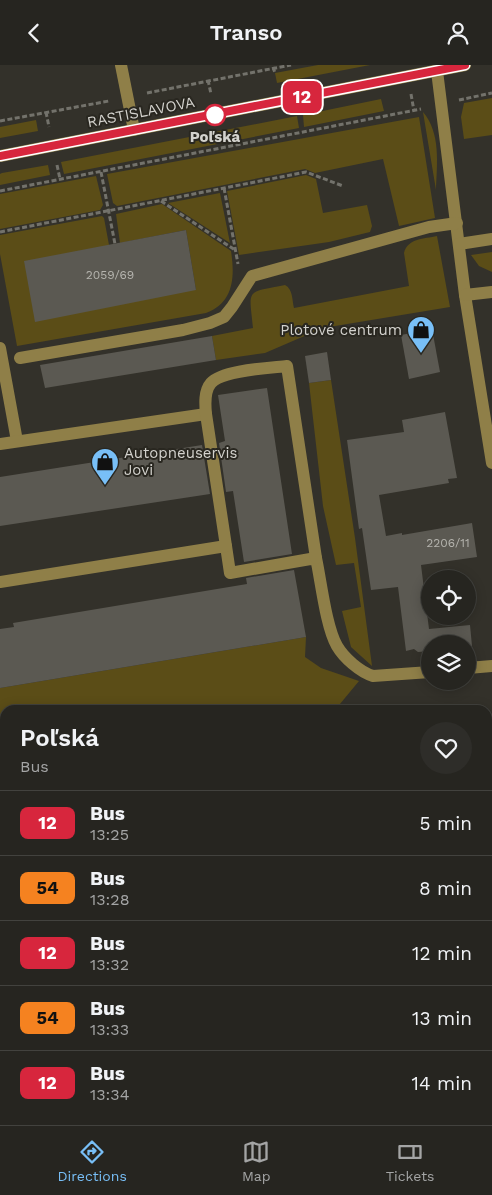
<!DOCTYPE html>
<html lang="en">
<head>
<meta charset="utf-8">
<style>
  :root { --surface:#262520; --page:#2e2d29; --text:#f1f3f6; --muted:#a4a5a5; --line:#42423e; --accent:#78bff7 }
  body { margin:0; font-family:"Work Sans",sans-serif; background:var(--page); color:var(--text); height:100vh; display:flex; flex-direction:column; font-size:19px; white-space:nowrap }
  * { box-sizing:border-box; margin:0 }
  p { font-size:16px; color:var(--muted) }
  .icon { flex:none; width:28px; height:28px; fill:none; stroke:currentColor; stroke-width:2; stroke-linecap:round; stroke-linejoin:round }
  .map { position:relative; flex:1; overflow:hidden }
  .drawer { position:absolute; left:0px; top:640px; width:492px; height:420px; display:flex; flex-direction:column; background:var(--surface); border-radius:15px 15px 0 0; box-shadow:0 2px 12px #0003,0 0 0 1px var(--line) }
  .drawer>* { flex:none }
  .badge { padding:0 10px; border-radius:8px; font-size:18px; line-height:32px }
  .fabs { position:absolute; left:421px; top:505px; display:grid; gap:10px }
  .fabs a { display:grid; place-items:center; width:55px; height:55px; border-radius:50%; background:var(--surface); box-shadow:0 2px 12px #0003,0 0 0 1px var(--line); font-size:25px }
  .map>.badge { position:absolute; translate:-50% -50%; box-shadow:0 0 0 2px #fff }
  .round { display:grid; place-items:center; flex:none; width:52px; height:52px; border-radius:26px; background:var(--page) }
  .summary { display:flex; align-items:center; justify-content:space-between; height:85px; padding:0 20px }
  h1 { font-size:24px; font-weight:600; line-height:38px }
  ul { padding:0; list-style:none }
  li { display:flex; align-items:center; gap:15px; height:65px; padding:0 20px; border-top:1px solid var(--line) }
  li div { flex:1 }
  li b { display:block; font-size:19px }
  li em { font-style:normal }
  li .badge { min-width:55px; font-weight:700; text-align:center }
  header { display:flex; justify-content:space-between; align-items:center; height:65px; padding:0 20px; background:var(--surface); font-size:22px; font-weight:600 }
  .tabs { display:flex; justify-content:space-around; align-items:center; height:70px; border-top:1px solid var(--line); background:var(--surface); font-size:14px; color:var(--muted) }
  .tabs a { display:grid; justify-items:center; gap:2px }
  .tabs .selected { color:var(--accent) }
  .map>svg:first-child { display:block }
  .green { fill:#5b4d17 }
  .building { fill:#5b5952 }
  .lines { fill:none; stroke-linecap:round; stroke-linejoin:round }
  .path { stroke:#73726b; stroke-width:3; stroke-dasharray:5 2.5; stroke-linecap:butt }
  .minor { stroke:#8f7f48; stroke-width:12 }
  .line-casing { stroke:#fff; stroke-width:11 }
  .line { stroke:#d7263d; stroke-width:8 }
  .stop-dot { fill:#fff; stroke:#d7263d; stroke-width:2.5 }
  .labels { text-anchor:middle; stroke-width:4; stroke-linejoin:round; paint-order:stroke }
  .number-label { font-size:12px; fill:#b5b4ae }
  .street-label { font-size:15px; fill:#d3d2cd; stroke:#292720 }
  .stop-label { font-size:15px; font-weight:bold; fill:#d3d2cd; stroke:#292720 }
  .poi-label { font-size:15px; fill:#d3d2cd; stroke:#292720; text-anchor:end }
</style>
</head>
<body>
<header><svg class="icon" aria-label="back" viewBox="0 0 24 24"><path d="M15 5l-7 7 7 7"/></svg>Transo<svg class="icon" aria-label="person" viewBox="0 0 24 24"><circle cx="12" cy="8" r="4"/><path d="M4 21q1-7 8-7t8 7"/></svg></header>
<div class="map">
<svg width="492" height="1060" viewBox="0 0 492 1060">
  <rect width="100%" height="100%" fill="#33312a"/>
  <g class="green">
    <polygon points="318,0 370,0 277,18 275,8"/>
    <polygon points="492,33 492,70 464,74 461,52 464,38"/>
    <polygon points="381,34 384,46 304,62 303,50"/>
    <path d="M 423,47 C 441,68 437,99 436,125 Z"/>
    <polygon points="297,51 299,63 64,109 61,97"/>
    <polygon points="419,52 435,153 399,161 383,94 315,108 305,104 117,141 113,138 107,109"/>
    <polygon points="36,55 38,66 0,73 0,62"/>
    <polygon points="48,100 50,110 0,120 0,109 2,108"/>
    <polygon points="306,110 316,114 323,148 367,140 372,161 370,167 329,177 239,190 227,126"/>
    <polygon points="96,111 103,140 100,145 0,164 0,129"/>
    <polygon points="220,128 230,178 168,138"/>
    <path d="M 162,139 L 231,186 C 235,211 234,238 206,248 L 17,281 L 0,189 L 0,170 L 102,151 L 104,153 L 109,180 L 196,225 L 186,165 L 120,178 L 116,149 Z"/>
    <path d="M 437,171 L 450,242 L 323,263 L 265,288 L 216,295 L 212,271 L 253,263 C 249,223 245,228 285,220 C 293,224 292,235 294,243 L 409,221 L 404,188 C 408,173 424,174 437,171 Z"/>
    <polygon points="492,187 492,207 479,201 471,190"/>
    <polygon points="331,315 355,473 372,601 351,582 342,546 361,542 354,498 336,500 323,441 309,318"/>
    <polygon points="306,572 305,592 321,603 359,616 335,645 5,645 5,970 0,972 0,623"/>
    <polygon points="492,692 492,1060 65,1060 48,1055 488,1055 488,694"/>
  </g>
  <g class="building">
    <polygon points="186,165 196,225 35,257 24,196"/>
    <polygon points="432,264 440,307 409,314 401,270"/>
    <polygon points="212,271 216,295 45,323 40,300"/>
    <polygon points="327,287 331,315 309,318 305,291"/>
    <polygon points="267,323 292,489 244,497 233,426 226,427 219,378 225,376 218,330"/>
    <polygon points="445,347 457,413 448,414 449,418 379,430 386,471 402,468 402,470 472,458 477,492 421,500 429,564 470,560 472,581 468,582 468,579 430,579 430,586 418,587 414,584 406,586 398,522 371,525 362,463 359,464 347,375 404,367 402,355"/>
    <polygon points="202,380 210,429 0,461 0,412"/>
    <polygon points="294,505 306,572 0,623 0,564 14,562 13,558 247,519 246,513"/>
  </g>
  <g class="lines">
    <g class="path">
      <polyline points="273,2 275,8"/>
      <polyline points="208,15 211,29"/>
      <polyline points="147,28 291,0"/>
      <polyline points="411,29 414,46"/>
      <polyline points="459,35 492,28"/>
      <polyline points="46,47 49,62"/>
      <polyline points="0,56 109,36"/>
      <polyline points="57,100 60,114"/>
      <polyline points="101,107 115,179"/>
      <polyline points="224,123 238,199"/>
      <polyline points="0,126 421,44"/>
      <polyline points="161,136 235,185"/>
      <polyline points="0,167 306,107 343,121"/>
      <polyline points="488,937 492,936"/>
      <polyline points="300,1055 300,1060"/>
    </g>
    <g class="minor">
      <polyline points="121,0 134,65"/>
      <polyline points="437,6 465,230 492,398"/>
      <polyline points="0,91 465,0"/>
      <polyline points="459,179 492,174"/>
      <polyline points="465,230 492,227"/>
      <polyline points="0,283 17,376"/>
      <polyline points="20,293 183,265 210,258 224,252 232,242 252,211 429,162 457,158"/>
      <polyline points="0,379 206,349"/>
      <path d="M 226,481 L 230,508 L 316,493 C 321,516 326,562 337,581 C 344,593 360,607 373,611 L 430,607"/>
      <path d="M 0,517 L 226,481 L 206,349 C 205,339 204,326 211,318 C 222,305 269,303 287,301 L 316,493"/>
      <polyline points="468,603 492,601"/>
    </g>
  </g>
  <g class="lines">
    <defs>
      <polyline id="line" points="0,91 465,0"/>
    </defs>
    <use href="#line" class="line-casing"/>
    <use href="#line" class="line"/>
  </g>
  <defs>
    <symbol id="shop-pin" viewBox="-11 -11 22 30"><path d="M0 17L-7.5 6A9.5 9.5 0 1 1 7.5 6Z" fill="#78bff7" stroke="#292720"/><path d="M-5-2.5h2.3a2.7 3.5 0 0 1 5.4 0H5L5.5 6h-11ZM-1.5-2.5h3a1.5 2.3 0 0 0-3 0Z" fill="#111"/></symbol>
  </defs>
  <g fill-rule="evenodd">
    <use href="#shop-pin" x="405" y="249" width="32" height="43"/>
    <use href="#shop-pin" x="89" y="381" width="32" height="43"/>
  </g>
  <circle class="stop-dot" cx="215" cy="50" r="10"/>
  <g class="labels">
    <g class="number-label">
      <text x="110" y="214">2059/69</text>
      <text x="448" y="482">2206/11</text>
    </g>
    <g class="street-label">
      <text transform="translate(141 47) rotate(-11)" y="5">RASTISLAVOVA</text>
    </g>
    <g class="stop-label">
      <text x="215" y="77">Poľská</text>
    </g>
    <g class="poi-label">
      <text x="402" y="270">Plotové centrum</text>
      <text x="124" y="393" text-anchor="start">Autopneuservis<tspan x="124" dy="17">Jovi</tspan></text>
    </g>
  </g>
</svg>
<div class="fabs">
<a><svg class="icon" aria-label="locate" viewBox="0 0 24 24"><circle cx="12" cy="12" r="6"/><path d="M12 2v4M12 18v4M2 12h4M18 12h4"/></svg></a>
<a><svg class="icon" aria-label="layers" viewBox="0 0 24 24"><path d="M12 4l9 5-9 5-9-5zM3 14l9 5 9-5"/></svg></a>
</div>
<b class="badge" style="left:302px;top:32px;background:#d7263d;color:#fff">12</b>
<section class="drawer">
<div class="summary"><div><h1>Poľská</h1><p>Bus</p></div><a class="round"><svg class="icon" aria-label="heart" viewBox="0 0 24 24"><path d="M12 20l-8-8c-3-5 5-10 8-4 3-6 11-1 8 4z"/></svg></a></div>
<ul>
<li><span class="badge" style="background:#d7263d;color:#fff">12</span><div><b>Bus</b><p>13:25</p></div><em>5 min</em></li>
<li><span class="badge" style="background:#f58220;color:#111">54</span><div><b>Bus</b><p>13:28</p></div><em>8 min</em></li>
<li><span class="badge" style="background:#d7263d;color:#fff">12</span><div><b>Bus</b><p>13:32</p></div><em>12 min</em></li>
<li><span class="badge" style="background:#f58220;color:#111">54</span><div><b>Bus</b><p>13:33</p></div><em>13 min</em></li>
<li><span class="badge" style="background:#d7263d;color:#fff">12</span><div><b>Bus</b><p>13:34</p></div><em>14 min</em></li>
</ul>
</section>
</div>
<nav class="tabs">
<a class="selected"><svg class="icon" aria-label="directions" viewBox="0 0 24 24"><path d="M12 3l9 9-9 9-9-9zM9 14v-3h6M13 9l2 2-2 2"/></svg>Directions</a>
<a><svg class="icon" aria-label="map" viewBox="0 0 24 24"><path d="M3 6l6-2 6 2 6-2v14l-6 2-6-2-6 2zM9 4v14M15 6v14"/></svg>Map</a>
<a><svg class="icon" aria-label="tickets" viewBox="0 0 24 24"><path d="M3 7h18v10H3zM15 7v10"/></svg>Tickets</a>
</nav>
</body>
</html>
